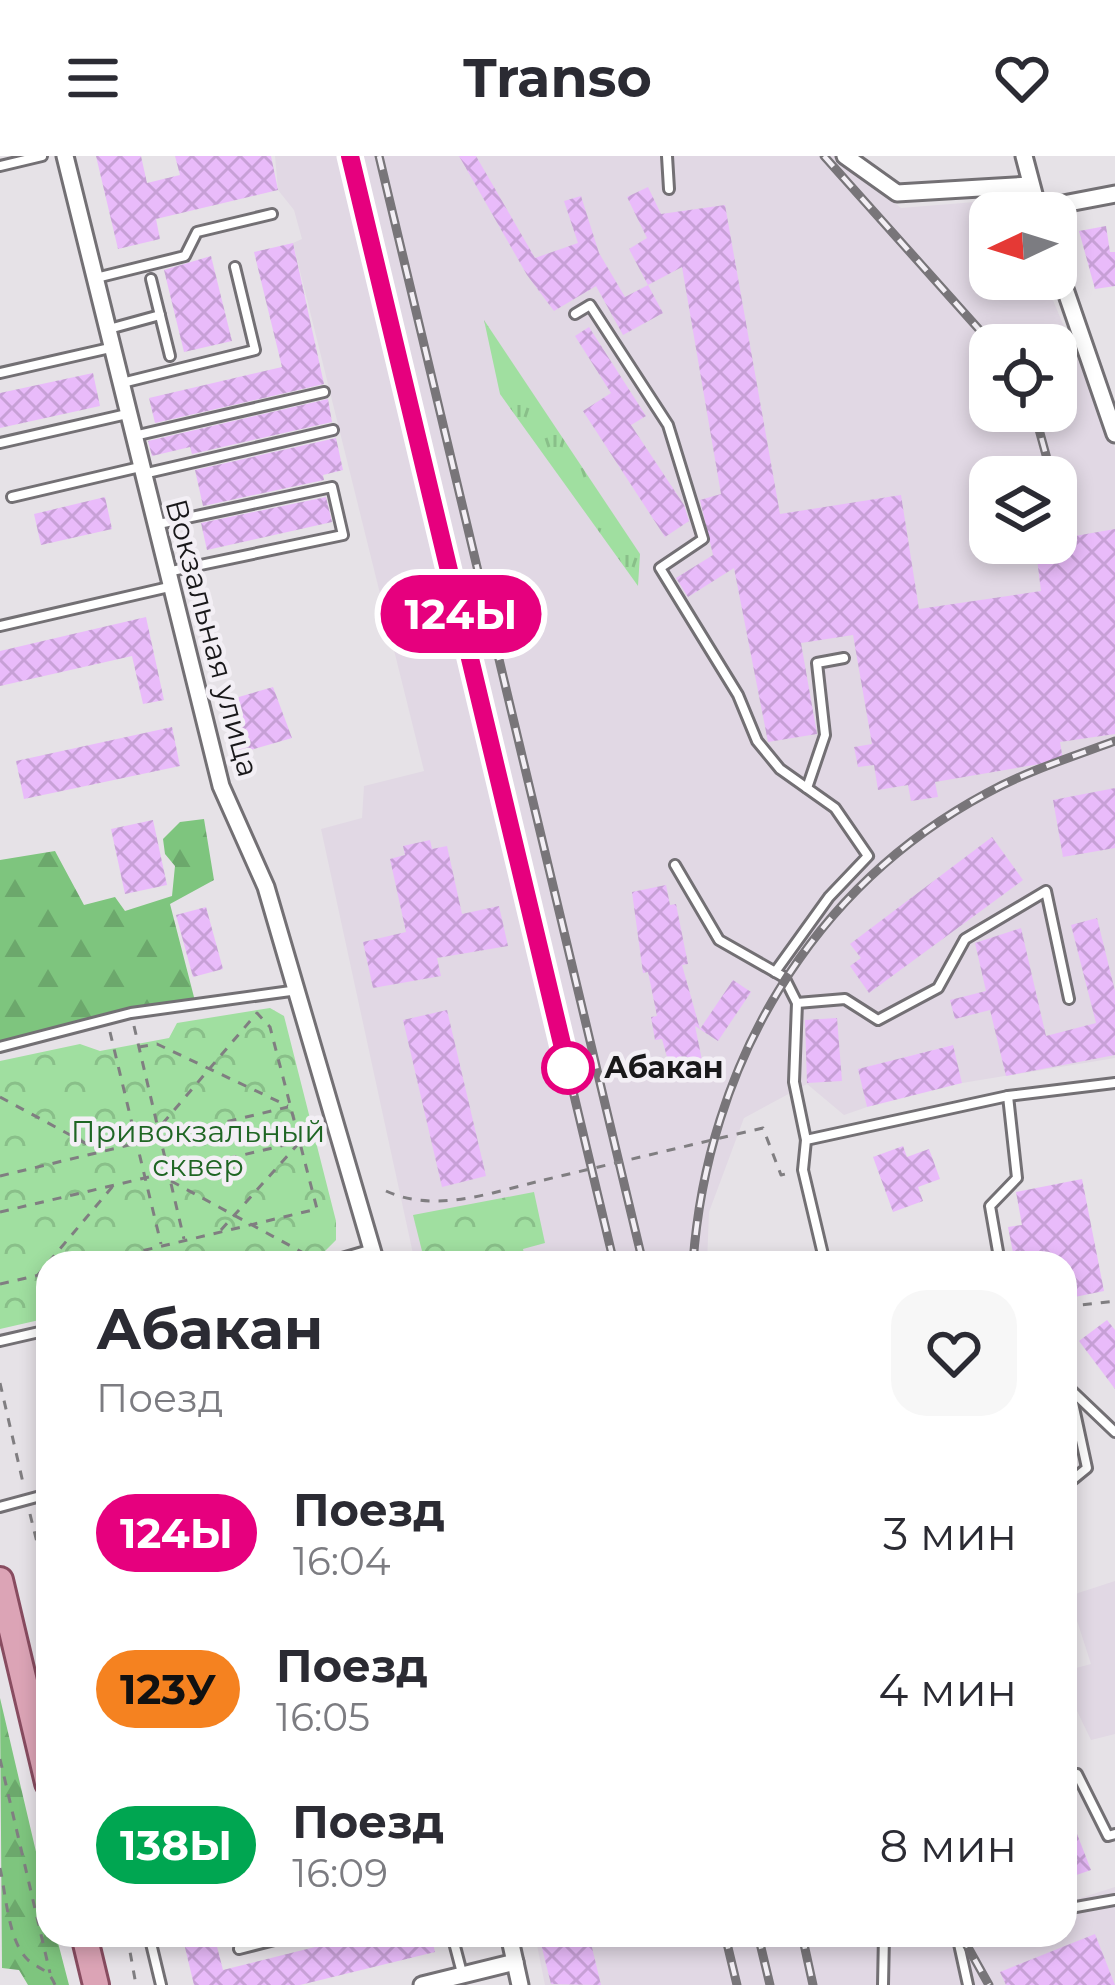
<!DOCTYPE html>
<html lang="ru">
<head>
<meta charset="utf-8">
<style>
  :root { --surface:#fff; --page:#f7f7f7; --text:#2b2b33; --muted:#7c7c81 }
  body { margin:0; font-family:Montserrat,sans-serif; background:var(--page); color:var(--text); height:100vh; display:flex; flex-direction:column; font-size:45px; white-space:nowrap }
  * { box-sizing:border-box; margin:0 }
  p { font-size:39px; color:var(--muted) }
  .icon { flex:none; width:66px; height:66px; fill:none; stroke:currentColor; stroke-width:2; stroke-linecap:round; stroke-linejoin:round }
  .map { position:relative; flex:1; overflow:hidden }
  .panel { position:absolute; left:36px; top:1095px; width:1041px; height:696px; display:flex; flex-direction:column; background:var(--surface); border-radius:36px; box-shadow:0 6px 18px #0003 }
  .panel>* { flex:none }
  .badge { padding:0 24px; border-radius:39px; font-size:42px; line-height:78px }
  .needle { width:78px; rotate:266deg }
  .controls { position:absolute; left:969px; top:36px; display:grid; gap:24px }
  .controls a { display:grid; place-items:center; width:108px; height:108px; border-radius:24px; background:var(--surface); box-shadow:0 6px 18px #0003; font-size:60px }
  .map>.badge { position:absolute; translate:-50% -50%; box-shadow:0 0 0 6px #fff }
  .round { display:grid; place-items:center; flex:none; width:126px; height:126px; border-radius:36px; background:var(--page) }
  .head { display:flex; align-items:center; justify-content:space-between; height:204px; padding:0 60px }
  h1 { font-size:57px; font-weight:700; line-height:90px }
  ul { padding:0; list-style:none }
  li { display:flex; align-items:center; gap:36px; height:156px; padding:0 60px }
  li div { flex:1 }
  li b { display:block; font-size:45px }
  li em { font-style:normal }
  li .badge { min-width:132px; font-weight:700; text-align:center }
  header { display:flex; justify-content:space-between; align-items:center; height:156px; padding:0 60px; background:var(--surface); font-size:54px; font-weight:700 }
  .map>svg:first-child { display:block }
  .built { fill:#e1d8e4; fill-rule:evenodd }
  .grass { fill:url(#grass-tufts) }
  .forest { fill:url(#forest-firs) }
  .park { fill:url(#park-crowns) }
  .building { fill:url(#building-cross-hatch) }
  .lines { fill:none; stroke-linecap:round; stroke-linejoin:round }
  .service-casing { stroke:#737074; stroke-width:14 }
  .minor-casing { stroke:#737074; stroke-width:21 }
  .primary-casing { stroke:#884c60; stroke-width:30 }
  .path { stroke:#807e81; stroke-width:3; stroke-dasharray:9 9; stroke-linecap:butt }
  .service { stroke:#fff; stroke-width:8 }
  .minor { stroke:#fff; stroke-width:15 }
  .primary { stroke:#dca4b6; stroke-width:24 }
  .rail-casing { stroke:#787579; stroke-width:9 }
  .rail { stroke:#f3eff5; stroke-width:4.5; stroke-dasharray:14; stroke-linecap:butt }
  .path-bridge { stroke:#807e81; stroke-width:3; stroke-dasharray:9 9; stroke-linecap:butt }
  .line-casing { stroke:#fff; stroke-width:27 }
  .line { stroke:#e6007e; stroke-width:18 }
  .stop-dot { fill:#fff; stroke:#e6007e; stroke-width:6 }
  .labels { text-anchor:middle; stroke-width:9; stroke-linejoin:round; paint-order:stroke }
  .street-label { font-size:30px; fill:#19181a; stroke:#f3eff5 }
  .stop-label { font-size:30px; font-weight:bold; fill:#19181a; stroke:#f3eff5; text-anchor:start }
  .park-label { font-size:30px; fill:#1f6624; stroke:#f3eff5 }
</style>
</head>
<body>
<header><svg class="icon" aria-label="menu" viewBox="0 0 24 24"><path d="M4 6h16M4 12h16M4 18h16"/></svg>Transo<svg class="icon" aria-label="heart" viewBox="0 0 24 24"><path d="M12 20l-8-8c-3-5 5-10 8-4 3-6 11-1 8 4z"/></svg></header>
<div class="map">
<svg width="1115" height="1829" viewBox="0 0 1115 1829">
  <defs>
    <pattern id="grass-tufts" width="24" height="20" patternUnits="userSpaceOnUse" patternTransform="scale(3)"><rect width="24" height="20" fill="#a0dfa0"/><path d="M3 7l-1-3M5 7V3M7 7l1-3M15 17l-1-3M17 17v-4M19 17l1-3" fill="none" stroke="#89bf89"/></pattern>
    <pattern id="forest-firs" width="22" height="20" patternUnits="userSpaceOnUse" patternTransform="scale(3)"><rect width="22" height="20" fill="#7ec57e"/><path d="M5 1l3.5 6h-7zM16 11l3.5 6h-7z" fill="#6ca86c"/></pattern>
    <pattern id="park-crowns" width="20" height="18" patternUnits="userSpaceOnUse" patternTransform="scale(3)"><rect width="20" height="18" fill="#a0dfa0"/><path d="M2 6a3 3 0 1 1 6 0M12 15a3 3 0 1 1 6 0" fill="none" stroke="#89bf89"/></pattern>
    <pattern id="building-cross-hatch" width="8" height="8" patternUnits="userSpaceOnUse" patternTransform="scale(3)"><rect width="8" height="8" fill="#e9bbfa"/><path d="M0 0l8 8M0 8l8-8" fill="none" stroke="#c7a0d6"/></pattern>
  </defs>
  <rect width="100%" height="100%" fill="#e6e2e7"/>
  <g class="built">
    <path d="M 275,0 L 836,0 L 901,52 L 1012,43 L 1017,57 L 990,57 L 990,123 L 1044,123 L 1115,292 L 1115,902 L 962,927 L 952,889 L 859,913 L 867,951 L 844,959 L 807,928 L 744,962 L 709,1056 L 707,1107 L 415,1107 L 321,673 L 362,662 L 364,630 L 424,615 L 293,87 L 302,83 L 294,54 L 278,34 ZM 990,189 L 1056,189 L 1056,255 L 990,255 ZM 990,321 L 1056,321 L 1056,387 L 990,387 Z"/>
    <polygon points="1115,1425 1115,1578 1091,1584 1065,1530 1065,1515 1091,1508 1069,1440"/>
    <polygon points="1115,1731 1115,1829 545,1829 535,1779 1065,1779 1065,1747"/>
  </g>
  <polygon class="grass" points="484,164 640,398 638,430 500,238"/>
  <g class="forest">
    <polygon points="204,663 214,724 170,748 195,845 0,888 0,704 55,695 84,749 115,741 125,755 172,740 175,710 165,698 163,683 180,666"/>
    <polygon points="0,1542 48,1747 48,1779 56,1779 69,1829 28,1829 19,1814 2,1812"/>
  </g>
  <g class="park">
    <polygon points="270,852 284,860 336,1065 336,1084 325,1095 294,1104 281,1096 231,1107 48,1107 48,1162 0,1173 0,905 80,888 100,895 169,882 177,867"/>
    <polygon points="534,1036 545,1087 523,1093 526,1107 425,1107 413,1059"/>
  </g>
  <g class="building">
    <polygon points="96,0 141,0 147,27 180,19 175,0 271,0 278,34 156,63 160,83 118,93"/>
    <polygon points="459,0 476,0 535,102 578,87 564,45 581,40 599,97 625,141 648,129 663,157 623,179 596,130 554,155 527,119"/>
    <polygon points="648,31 661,58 725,49 780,358 901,339 919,453 1041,435 1035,387 1115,373 1115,578 1060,586 1063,604 935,626 938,641 911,645 908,629 878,634 874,609 858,611 854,591 872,588 853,479 801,487 817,578 768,586 734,412 688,441 676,422 713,399 700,344 721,338 682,111 648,129 629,93 647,82 627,41"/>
    <polygon points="1106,70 1110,96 1115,96 1115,130 1095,133 1079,75"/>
    <polygon points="293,87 324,228 155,267 149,242 282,211 254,96"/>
    <polygon points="211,100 232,185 184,196 164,114"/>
    <polygon points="589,171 646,260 631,269 684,349 689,365 665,381 583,255 611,237 575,180"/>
    <polygon points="93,217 100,250 0,272 0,237"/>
    <polygon points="328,243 332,266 192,298 190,291 152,300 148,285"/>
    <polygon points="336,282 343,314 323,319 324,324 203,350 195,314"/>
    <polygon points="105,341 112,373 41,389 34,358"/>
    <polygon points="326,341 332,366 207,394 201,367"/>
    <polygon points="146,461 164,544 143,548 132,500 0,530 0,495"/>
    <polygon points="273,531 292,582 240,597 225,545"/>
    <polygon points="172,571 180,610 24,643 16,605"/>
    <polygon points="1115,632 1115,692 1063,701 1053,644"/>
    <polygon points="153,664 167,729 125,738 111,673"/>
    <polygon points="992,681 1023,724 869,837 850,810 861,802 850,788"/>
    <polygon points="430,684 432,693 447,690 462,758 499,750 508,790 437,802 441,820 373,832 363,786 406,776 390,703 405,699 403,690"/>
    <polygon points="666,729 670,749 676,748 688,808 682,809 700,873 733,824 751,836 718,885 695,870 703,909 700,915 672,919 662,883 655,884 651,861 657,860 648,816 643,817 632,736"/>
    <polygon points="206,751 223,813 193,821 176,759"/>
    <polygon points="1097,762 1115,835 1115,899 1006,920 990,854 955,863 950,844 986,835 975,787 1021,772 1046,880 1096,867 1071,769"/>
    <polygon points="447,854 486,1020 442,1031 403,864"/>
    <polygon points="837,862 842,925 807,927 805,864"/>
    <polygon points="953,889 962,927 867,951 858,913"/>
    <polygon points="903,990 907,1001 929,993 940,1023 918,1031 923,1045 893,1056 873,1001"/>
    <polygon points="1082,1023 1104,1135 1065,1143 1065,1107 1015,1107 1008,1071 1022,1069 1016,1036"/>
    <polygon points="1107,1164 1115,1174 1115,1233 1079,1185"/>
    <polygon points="1065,1647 1091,1714 1065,1723"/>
    <polygon points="1095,1778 1115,1829 1006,1829 1000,1816"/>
    <polygon points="182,1779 214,1779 223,1814 363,1779 431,1779 435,1796 300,1829 194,1829"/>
    <polygon points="589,1779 601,1829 551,1828 541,1788"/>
  </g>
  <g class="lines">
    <defs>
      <g id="service">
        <polyline points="667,0 669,33"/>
        <polyline points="0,10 42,0"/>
        <polyline points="96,122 185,100 197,76 272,58"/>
        <polyline points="151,123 170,200"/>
        <polyline points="575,158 590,149 668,269 703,383 660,412 738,539 757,585 780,613 835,652 868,700 829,741 775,816"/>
        <polyline points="109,173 160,159"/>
        <polyline points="0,217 110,192"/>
        <polyline points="122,227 255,194 235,111"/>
        <polyline points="134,280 324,236"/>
        <polyline points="0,287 127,258"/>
        <polyline points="143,318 333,274"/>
        <polyline points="12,341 140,311"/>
        <polyline points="154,369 332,331 343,379 167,416"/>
        <polyline points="0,470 169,431"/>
        <polyline points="807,632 825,579 817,507 844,502"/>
        <polyline points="675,709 719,784 784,821 797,847"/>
        <polyline points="0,891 131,857 298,834"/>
        <polyline points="806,984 794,926 797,847 845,843 878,864 938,832 965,783 1046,735 1069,843"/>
        <polyline points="325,1107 369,1094"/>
        <polyline points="825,1107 803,1014 806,984 1008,940 1115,927"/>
        <polyline points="1000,1107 990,1050 1017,1022 1008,940"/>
        <polyline points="0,1185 48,1174"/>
        <polyline points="1072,1235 1115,1276"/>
        <polyline points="1065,1330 1087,1312 1070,1233"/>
        <polyline points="0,1351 48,1338"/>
        <polyline points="1065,1621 1077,1618 1108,1680 1115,1678"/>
        <polyline points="1065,1753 1115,1744"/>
        <polyline points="149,1779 161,1829"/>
        <polyline points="452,1779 462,1817"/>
        <polyline points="957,1779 968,1829"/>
        <polyline points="239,1793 294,1779"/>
        <polyline points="883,1829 884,1779"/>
      </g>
      <g id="minor">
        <polyline points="65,0 221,630 266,731 376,1107"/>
        <polyline points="845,0 897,37 1030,29"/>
        <polyline points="1024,0 1039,57"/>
        <polyline points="1037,53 1115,38"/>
        <polyline points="1056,107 1115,278"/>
        <polyline points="509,1779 520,1829"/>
        <polyline points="422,1829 515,1806"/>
      </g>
      <g id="primary">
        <polyline points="0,1424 48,1627"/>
        <polyline points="84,1779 96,1829"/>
      </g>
    </defs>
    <use href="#service" class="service-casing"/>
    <use href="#minor" class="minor-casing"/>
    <use href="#primary" class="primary-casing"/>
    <g class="path">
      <polyline points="134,870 184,1083"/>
      <polyline points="110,876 161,1088"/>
      <polyline points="139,891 157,888 288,950"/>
      <polyline points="0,941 98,994"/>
      <polyline points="737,978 763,972 781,1019 790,1017"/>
      <polyline points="0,1020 288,951"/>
      <polyline points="171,1025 311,1101"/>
      <path d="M 386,1035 C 435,1058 493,1036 544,1024"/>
      <polyline points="0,1056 298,986"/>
      <polyline points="221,1074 299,987"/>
      <polyline points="91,1107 317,1053 270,871 257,857 158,973"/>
      <polyline points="37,1120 113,1030"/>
      <polyline points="0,1128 48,1117"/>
      <polyline points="1065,1151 1115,1145"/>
      <polyline points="0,1227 24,1331"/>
      <polyline points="30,1358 48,1431"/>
      <polyline points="0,1603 50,1817"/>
      <path d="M 0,1712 C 6,1738 8,1785 28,1804 C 40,1814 49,1813 55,1829"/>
      <polyline points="127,1779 136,1829"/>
    </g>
    <use href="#service" class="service"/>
    <use href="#minor" class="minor"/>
    <use href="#primary" class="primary"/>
    <defs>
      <g id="rail">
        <polyline points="350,0 614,1107"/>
        <polyline points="379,0 643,1107"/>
        <polyline points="824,0 993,189"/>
        <polyline points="1034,255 1052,321"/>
        <polyline points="1056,345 1062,381"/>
        <path d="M 693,1107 C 707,910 811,731 987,637 C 1027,615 1072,601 1115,585"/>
        <polyline points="725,1779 737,1829"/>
        <polyline points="758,1779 770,1829"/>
        <polyline points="802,1779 813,1829"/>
        <polyline points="961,1779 989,1829"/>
      </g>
    </defs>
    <use href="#rail" class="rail-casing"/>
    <use href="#rail" class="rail"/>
    <polyline class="path-bridge" points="544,1024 737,978"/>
  </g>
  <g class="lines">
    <defs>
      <polyline id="line" points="350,0 569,917"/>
    </defs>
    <use href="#line" class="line-casing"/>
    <use href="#line" class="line"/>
  </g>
  <circle class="stop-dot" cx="568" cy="912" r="24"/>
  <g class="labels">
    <g class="street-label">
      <text transform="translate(212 482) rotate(75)" y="10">Вокзальная улица</text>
    </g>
    <g class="stop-label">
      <text x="604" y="922">Абакан</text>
    </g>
    <g class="park-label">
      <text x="198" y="986">Привокзальный<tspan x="198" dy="34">сквер</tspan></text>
    </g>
  </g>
</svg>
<div class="controls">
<a><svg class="needle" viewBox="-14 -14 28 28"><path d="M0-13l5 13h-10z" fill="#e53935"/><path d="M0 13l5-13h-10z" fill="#7c7c81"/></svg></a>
<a><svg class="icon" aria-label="locate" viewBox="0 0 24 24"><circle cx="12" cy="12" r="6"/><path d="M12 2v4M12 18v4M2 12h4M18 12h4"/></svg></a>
<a><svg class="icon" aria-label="layers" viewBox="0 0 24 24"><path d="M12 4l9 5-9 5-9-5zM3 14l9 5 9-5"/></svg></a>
</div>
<b class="badge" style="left:461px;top:458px;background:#e6007e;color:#fff">124Ы</b>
<section class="panel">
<div class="head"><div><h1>Абакан</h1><p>Поезд</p></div><a class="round"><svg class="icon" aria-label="heart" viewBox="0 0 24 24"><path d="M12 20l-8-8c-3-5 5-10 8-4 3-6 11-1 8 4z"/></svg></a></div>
<ul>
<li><span class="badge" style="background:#e6007e;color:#fff">124Ы</span><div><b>Поезд</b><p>16:04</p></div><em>3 мин</em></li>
<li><span class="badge" style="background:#f58220;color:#111">123У</span><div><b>Поезд</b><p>16:05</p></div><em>4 мин</em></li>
<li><span class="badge" style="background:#00a651;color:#fff">138Ы</span><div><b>Поезд</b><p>16:09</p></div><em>8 мин</em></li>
</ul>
</section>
</div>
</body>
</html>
